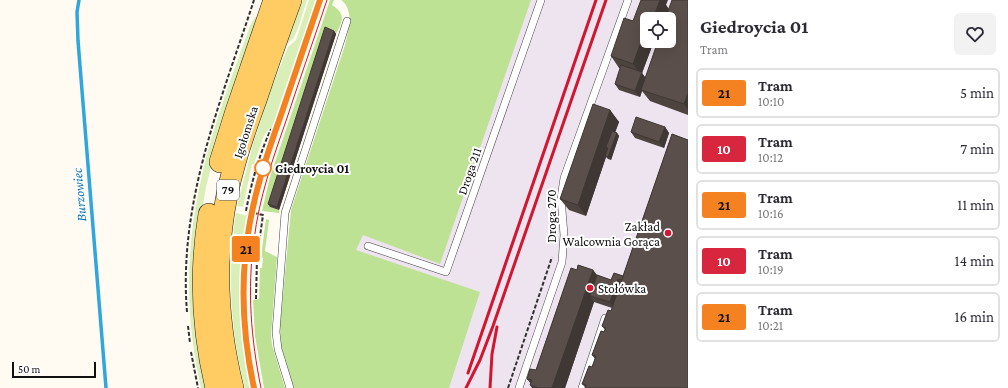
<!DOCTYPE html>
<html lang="en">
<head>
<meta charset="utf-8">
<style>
  :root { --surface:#fff; --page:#f2f2f3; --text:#2b2b33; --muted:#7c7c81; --line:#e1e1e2 }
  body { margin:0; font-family:"Crimson Pro",serif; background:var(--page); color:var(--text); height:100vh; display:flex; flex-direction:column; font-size:15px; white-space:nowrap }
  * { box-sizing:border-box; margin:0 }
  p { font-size:13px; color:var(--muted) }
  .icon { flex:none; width:22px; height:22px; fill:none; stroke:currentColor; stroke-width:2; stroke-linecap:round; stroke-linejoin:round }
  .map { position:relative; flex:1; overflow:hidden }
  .drawer { display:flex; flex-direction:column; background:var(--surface); width:320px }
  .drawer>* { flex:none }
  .badge { padding:0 8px; border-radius:3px; font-size:14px; line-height:26px }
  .tools { position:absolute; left:640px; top:12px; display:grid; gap:8px }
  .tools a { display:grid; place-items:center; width:36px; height:36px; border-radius:6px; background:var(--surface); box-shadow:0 4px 16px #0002; font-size:20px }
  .scale { position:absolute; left:12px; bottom:10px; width:84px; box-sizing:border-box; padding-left:4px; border:2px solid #101010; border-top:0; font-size:11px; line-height:14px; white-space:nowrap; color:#101010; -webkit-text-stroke:3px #fff; paint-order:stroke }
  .map>.badge { position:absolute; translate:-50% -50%; box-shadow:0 0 0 2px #fff }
  .round { display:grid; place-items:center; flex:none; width:42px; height:42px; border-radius:6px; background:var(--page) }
  .headline { display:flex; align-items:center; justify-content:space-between; height:68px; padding:0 12px }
  h1 { font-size:19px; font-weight:700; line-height:30px }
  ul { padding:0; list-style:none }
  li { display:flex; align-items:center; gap:12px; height:50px; margin:0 8px 6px; padding:0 4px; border:2px solid var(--line); border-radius:6px }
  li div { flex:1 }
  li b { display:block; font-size:15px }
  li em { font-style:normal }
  li .badge { min-width:44px; font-weight:700; text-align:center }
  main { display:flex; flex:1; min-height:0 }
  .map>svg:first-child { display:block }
  .industrial { fill:#ede4ef; fill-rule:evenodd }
  .green { fill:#d9efb7 }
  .forest { fill:#bee294 }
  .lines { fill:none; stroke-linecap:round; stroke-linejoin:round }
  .stream { stroke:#2fa7dd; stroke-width:3.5 }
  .service-casing { stroke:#434343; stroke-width:8 }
  .primary-casing { stroke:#212121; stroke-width:22 }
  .path { stroke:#323232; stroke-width:2; stroke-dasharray:4 2; stroke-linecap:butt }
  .service { stroke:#fff; stroke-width:7 }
  .primary { stroke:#ffcb63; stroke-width:21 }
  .tram { stroke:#d21630; stroke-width:1 }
  .rail { stroke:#d21630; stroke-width:3 }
  .wall { fill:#4d4440; fill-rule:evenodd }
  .shaded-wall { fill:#3f3734 }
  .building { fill:#5a4f4b; stroke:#3f3734 }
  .line-casing { stroke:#fff; stroke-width:9 }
  .line { stroke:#f58220; stroke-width:6 }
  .stop-dot { fill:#fff; stroke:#f58220; stroke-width:2 }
  .poi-dot { fill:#d21630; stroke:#fff; stroke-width:1.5 }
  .labels { text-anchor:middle; stroke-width:4; stroke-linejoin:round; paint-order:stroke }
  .shield { fill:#fff; stroke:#585858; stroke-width:1 }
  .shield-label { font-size:12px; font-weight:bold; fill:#101010 }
  .street-label { font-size:13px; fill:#101010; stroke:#fff }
  .stop-label { font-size:13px; font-weight:bold; fill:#101010; stroke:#fff; text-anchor:start }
  .poi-label { font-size:13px; fill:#101010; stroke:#fff; text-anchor:end }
  .water-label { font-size:14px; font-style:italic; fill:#0977b2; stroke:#fff }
</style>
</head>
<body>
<main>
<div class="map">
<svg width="688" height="388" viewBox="0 0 688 388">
  <rect width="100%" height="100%" fill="#fffbf3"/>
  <path class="industrial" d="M 366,0 L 688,0 L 688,388 L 301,388 ZM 647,19 L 669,19 L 669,41 L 647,41 Z"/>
  <g class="green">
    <path d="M 303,0 L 307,0 C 303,10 299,29 294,37 C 292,41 287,43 285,46 C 281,53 278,63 275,71 C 247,144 223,220 228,298 C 229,329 235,358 242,388 L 240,388 C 228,334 222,280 229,225 C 239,146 274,73 303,0 Z"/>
    <polygon points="309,0 317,0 273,129 269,128 263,138 254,164 252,164 243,207 237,206 253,144 271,89 288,47 296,40"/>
    <path d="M 255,17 L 258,18 L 216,148 L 206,187 L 199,227 L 208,388 L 201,388 C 186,321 185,256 199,189 C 210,133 231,79 250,26 Z"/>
    <path d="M 236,213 L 248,216 C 237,273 238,331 251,388 L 245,388 C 230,330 227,272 236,213 Z"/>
  </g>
  <g class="forest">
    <path d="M 330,0 L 334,0 L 332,5 C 346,14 343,21 336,34 L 327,31 L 270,207 L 279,210 L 279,213 L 262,211 L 270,177 Z"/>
    <path d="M 341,0 L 531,0 L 440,264 L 363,235 L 356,250 L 480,292 L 449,388 L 294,388 L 281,345 L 280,326 L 291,210 L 345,45 C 348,31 355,10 341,0 Z"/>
    <polygon points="266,219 269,220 265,251 277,257 271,336 272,345 285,388 264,388 255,336 253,300 259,299 260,268 262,268 263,258 261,257"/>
  </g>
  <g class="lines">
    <polyline class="stream" points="79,0 77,12 78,41 106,388"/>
    <defs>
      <g id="service">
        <polyline points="368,246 446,272 541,0"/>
        <polyline points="290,388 278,349 276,332 285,213 347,21"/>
        <polyline points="519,388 562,262 564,235 561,198 564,178 628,0"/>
        <polyline points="582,388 605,318"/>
      </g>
      <g id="primary">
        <polyline points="220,162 236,111 274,0"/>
        <path d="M 209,214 C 199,273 202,330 216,388"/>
        <path d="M 233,388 C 220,335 215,280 222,226 C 227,182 241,141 256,100 C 267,67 279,33 291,0"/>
      </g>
    </defs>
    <use href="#service" class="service-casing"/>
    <use href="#primary" class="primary-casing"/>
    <g class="path">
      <polyline points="552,217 553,242"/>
      <path d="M 256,299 L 257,258 L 263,215 L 246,211 C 251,184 259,155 271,129"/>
      <path d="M 187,312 C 178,203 221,101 254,0"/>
      <polyline points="188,326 190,343"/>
      <polyline points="191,352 198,388"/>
      <polyline points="508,388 552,257"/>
    </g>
    <use href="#service" class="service"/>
    <use href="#primary" class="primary"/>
    <g class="tram">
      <path d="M 254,388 C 243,338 240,285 248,234 C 253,194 267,156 280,118 C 293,78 307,39 320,0"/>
      <path d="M 261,388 C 251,339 247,290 254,240 C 259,198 273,158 287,118 C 300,78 314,39 327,0"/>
    </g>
    <g class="rail">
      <polyline points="468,373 596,0"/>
      <polyline points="466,388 480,360 493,326 606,0"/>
      <polyline points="490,388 492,354 497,327"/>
    </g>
  </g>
  <g class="wall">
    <path d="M 688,0 L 688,115 L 650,101 L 642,91 L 640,97 L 619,90 L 615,84 L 620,68 L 619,68 L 611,56 L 633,21 L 666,5 L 669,9 ZM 647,19 L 669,41 L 645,77 L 642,73 L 654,41 L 647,41 Z"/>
    <polygon points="334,31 336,34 279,210 270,207 268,204"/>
    <polygon points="610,110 619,122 615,132 617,133 619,136 611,160 608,159 606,157 586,216 569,210 560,199"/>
    <polygon points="665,127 669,133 664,148 635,138 631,132"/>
    <polygon points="672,134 688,140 688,388 585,388 585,387 582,384 589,366 592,367 595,359 592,355 601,331 604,332 605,330 602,326 608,310 611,311 612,308 594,302 565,388 532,388 530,385 531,384 527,379 530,369 536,370 571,268 577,270 578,265 593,270 597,275 611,280 614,273 623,276"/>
  </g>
  <g class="shaded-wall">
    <polygon points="659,0 668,0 666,5 669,10 666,19 653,19"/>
    <polygon points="647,26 647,41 654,41 642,73 646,79 641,90 642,91 640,97 635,91 641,75 633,64"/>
    <polygon points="334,31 336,34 279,210 277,207"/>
    <polygon points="688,93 688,110 684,104"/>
    <polygon points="610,110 619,122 609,149 608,148 606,147 609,150 605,156 606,157 586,216 578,205"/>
    <polygon points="665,127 669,133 664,148 659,142"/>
    <polygon points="617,133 619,136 611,160 608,157"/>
    <polygon points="593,270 601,281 590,296 594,302 565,388 552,388"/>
    <polygon points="618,279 622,285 614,309 610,302"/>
  </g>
  <g class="building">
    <polygon points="641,0 660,0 653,19 647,19 647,26 633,64 611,56 624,18 633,21"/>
    <polygon points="672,0 688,0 688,93 684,104 641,90 658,41 669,41 669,19 665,19"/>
    <polygon points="325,27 334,31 277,207 268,204"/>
    <polygon points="621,65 642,72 635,91 615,84"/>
    <polygon points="593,104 610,110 578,205 560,199"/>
    <polygon points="636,117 665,127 659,142 631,132"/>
    <polygon points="612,131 617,133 608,157 605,156 608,148 606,147"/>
    <polygon points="672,134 688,140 688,388 585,388 586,385 582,384 589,366 592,367 596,356 592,355 601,331 604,332 606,328 602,326 608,310 611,311"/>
    <polygon points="578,265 593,270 552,388 538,388 530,385 532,380 527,379 530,369 536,370 571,268 577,270"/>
    <polygon points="614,273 623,276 622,280 618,279 610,302 590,296 597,275 611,280"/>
  </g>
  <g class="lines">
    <defs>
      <path id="line" d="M 254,388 C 243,337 240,286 248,234 C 254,193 267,154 281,115 C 294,77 307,38 320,0"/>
    </defs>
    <use href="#line" class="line-casing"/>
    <use href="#line" class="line"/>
  </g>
  <circle class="stop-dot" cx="263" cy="168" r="8"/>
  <g class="poi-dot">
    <circle cx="668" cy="233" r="4"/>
    <circle cx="590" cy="288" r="4"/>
  </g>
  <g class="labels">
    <rect class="shield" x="217" y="180" width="22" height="20" rx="3"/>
    <g class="shield-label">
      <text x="228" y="194">79</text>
    </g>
    <g class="street-label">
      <text transform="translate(245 132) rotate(-72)" y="5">Igołomska</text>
      <text transform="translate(469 171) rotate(-71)" y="5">Droga 211</text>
      <text transform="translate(551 216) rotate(-90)" y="5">Droga 270</text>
    </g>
    <g class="stop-label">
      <text x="275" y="173">Giedroycia 01</text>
    </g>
    <g class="poi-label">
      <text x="660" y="231">Zakład<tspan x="660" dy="15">Walcownia Gorąca</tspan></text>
      <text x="598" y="293" text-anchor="start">Stołówka</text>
    </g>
    <g class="water-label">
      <text transform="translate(79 195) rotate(-95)" y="5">Burzowiec</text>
    </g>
  </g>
</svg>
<div class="tools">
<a><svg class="icon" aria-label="locate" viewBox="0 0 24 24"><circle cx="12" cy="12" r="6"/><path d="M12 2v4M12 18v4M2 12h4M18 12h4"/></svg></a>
</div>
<div class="scale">50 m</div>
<b class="badge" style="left:246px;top:249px;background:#f58220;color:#111">21</b>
</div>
<section class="drawer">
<div class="headline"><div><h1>Giedroycia 01</h1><p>Tram</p></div><a class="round"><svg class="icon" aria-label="heart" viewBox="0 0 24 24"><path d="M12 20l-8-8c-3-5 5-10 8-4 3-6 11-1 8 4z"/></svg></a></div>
<ul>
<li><span class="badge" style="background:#f58220;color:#111">21</span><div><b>Tram</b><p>10:10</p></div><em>5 min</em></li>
<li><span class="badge" style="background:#d7263d;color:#fff">10</span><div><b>Tram</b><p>10:12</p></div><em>7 min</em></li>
<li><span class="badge" style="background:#f58220;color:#111">21</span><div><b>Tram</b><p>10:16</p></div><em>11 min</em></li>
<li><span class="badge" style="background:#d7263d;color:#fff">10</span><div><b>Tram</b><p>10:19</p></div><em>14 min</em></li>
<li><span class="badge" style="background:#f58220;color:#111">21</span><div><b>Tram</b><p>10:21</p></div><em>16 min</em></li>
</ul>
</section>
</main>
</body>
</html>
